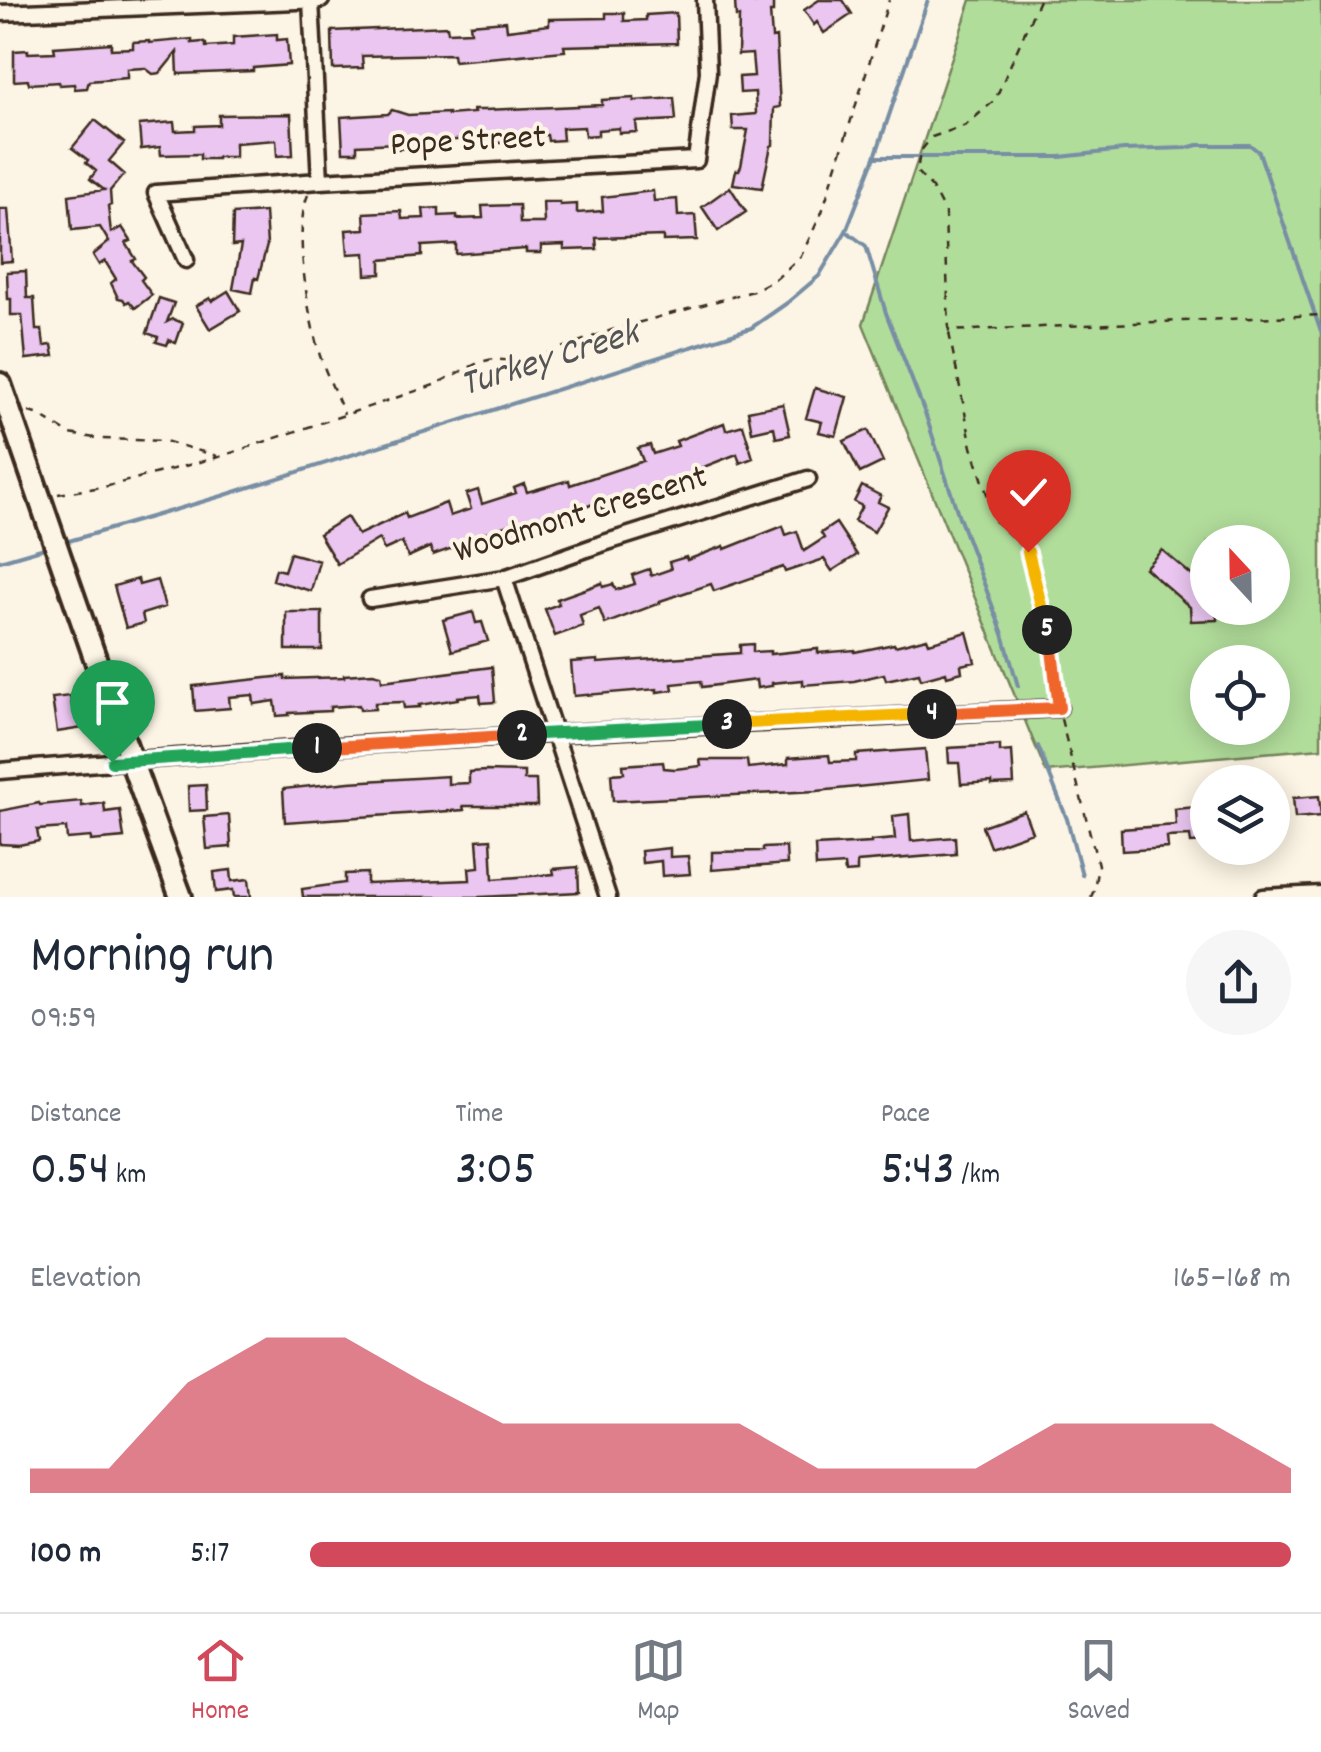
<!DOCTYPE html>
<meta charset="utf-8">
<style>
:root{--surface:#fff;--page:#f6f6f7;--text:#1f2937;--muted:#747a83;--line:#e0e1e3;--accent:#d1495b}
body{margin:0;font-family:Dekko,sans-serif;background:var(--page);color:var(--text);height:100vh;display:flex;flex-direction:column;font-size:38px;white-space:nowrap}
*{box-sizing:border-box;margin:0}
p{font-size:32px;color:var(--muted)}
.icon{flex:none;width:55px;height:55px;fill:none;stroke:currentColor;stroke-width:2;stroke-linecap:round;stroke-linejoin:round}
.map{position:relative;height:897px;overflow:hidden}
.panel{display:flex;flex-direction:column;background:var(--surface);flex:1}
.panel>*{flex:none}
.needle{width:65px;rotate:338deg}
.tools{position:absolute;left:1190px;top:525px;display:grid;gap:20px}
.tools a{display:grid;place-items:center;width:100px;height:100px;border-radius:50%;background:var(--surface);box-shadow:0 5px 25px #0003;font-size:50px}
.pin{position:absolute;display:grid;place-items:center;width:85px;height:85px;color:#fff;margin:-102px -42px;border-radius:50% 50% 50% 0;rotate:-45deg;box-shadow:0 0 10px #0007}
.pin .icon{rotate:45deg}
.km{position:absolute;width:50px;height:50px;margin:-25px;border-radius:50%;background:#222;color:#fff;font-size:28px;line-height:50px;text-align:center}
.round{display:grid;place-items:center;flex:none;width:105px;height:105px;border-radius:52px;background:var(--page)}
.headline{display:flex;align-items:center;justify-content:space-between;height:170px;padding:0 30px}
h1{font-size:55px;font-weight:600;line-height:75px}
.figures{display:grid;grid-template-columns:repeat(3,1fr);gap:15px;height:170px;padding:10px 30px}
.figures div{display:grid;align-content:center}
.figures b{font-size:50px;font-weight:600}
.figures small{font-size:28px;font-weight:400}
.figures p{font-size:28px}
.chart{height:280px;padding:20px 30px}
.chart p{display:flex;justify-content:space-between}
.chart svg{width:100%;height:180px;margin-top:10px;fill:var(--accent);opacity:.7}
ul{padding:0 30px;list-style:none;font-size:32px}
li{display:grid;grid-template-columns:160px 120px 1fr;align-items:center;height:75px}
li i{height:25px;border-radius:12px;background:var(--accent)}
.tabs{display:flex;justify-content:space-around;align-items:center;height:140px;border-top:2px solid var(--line);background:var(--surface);font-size:28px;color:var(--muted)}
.tabs a{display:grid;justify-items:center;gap:5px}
.tabs .on{color:var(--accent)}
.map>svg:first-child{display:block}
</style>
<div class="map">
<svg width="1321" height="897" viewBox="0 0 1321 897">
<rect width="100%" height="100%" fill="#fcf5e5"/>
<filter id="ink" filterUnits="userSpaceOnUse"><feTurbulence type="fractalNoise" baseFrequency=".01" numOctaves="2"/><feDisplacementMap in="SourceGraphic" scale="20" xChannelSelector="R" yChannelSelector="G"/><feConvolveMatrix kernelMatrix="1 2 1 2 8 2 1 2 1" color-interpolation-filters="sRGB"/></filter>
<g filter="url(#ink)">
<!-- green -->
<path fill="#b1dd9b" stroke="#76845c" stroke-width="2.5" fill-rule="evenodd" d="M 971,0 L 1321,0 L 1321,748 L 1046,772 L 863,324 ZM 1208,542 L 1272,542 L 1272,608 L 1208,608 ZM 1208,662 L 1272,662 L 1272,728 L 1208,728 Z"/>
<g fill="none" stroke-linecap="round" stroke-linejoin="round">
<!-- stream -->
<path stroke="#788ea4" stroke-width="4" d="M 875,157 L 1060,157 L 1124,150 L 1186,148 L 1198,145 L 1250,145 L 1259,152 L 1321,332
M 846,231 L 866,246 L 886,313 L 926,416 L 959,517 L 1003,634 L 1018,686
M 62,543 L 222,496 L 751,328 L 787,303 L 819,276 L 846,231 L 875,157 L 928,0
M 0,561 L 48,547
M 1038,746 L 1067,819 L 1082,875"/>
</g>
<!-- building -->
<path fill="#eac6f0" stroke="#3b2a1e" stroke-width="2.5" d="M 819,0 L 843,0 L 852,14 L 824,33 L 817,22 L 814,25 L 804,10 Z
M 755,1 L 755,3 L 773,2 L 773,12 L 770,12 L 772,38 L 776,37 L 780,107 L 774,108 L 773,145 L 771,146 L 762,188 L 733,184 L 736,170 L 739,170 L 741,166 L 748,130 L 733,130 L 732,116 L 756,114 L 755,92 L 740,93 L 739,77 L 754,76 L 752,54 L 738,55 L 739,17 L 736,17 L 735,2 Z
M 606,13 L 624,13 L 624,21 L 646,20 L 646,15 L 676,13 L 677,43 L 564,46 L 565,51 L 454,61 L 453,54 L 362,56 L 363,68 L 333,69 L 332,31 L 447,26 L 448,32 L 471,31 L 470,24 L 506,21 L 507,30 L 549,25 L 549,19 L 606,18 Z
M 277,34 L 277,40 L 287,39 L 289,65 L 253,68 L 253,71 L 178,74 L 177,52 L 160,73 L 153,74 L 145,68 L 127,69 L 127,78 L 89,81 L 87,88 L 75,89 L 74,84 L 60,85 L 59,82 L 29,84 L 28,80 L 14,81 L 14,51 L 28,50 L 28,53 L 55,52 L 54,47 L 111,43 L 111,49 L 133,48 L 133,42 L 149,41 L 149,43 L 192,39 L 192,43 L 202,42 L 206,44 L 206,47 L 233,45 L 233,37 Z
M 634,98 L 634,101 L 674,98 L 676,120 L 636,122 L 637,132 L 619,133 L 619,128 L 598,130 L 598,135 L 585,136 L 584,127 L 562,128 L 563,140 L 548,141 L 547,135 L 542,135 L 512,137 L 512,142 L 473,145 L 473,139 L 466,139 L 435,142 L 436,147 L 395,149 L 395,143 L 357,145 L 357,152 L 343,152 L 341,117 L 388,114 L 392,110 L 408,115 L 448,113 L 448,115 L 474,113 L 473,110 L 484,110 L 602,105 L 602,100 Z
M 291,114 L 293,155 L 277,156 L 276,140 L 235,143 L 235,157 L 217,157 L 217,159 L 200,159 L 200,154 L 161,155 L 160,147 L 141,149 L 139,125 L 174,122 L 175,131 L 195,130 L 195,126 L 219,125 L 219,115 Z
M 95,120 L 124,143 L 109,161 L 124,174 L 110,191 L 111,205 L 108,206 L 111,233 L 122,227 L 131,241 L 126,243 L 136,259 L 132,261 L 144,277 L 141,280 L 152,295 L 135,308 L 129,301 L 126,303 L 123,299 L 118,298 L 111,283 L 116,279 L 105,261 L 99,265 L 93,255 L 109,242 L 100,227 L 72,230 L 69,195 L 104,190 L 90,179 L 96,171 L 86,163 L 88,160 L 72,148 Z
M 730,187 L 746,212 L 718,231 L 702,207 Z
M 653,191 L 654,201 L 677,199 L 678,216 L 695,215 L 697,240 L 663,241 L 663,236 L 596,238 L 597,249 L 564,250 L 564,245 L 541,246 L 541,253 L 526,253 L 526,249 L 456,254 L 456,244 L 422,246 L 422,256 L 381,260 L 381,274 L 366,275 L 365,253 L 348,254 L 346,230 L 365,229 L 364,213 L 401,211 L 402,219 L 424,218 L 423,209 L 439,208 L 439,216 L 457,215 L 457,219 L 483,218 L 482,206 L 519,205 L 520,223 L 544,223 L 543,202 L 560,202 L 560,205 L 577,204 L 577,213 L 603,211 L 602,197 Z
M 0,209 L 8,209 L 12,261 L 0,262 Z
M 265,212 L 267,245 L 258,279 L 255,278 L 252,293 L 233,289 L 241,245 L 232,246 L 233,214 Z
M 26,271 L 27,298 L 34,298 L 36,330 L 42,330 L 44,346 L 52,345 L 54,356 L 26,359 L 22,315 L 11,315 L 11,299 L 8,299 L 7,272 Z
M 228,291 L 240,311 L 210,329 L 196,306 L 210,298 L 212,301 Z
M 159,298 L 174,303 L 167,322 L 173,319 L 183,323 L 176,343 L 169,340 L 167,345 L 156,342 L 158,337 L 147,333 Z
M 815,388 L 847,397 L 836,436 L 819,432 L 822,422 L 806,418 Z
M 783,404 L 790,435 L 776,438 L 774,427 L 752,432 L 748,411 Z
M 724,423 L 726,430 L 743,425 L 753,458 L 740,463 L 737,454 L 701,468 L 704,475 L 667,488 L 666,485 L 601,510 L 598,502 L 578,510 L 580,516 L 564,521 L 562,513 L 528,523 L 530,530 L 511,536 L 508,525 L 475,536 L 477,542 L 465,546 L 464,544 L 433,555 L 430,547 L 408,557 L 402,542 L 384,550 L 379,539 L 337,564 L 319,534 L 347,517 L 358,535 L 405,513 L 407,518 L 446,503 L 450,516 L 471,509 L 466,494 L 478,490 L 482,504 L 516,493 L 514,488 L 524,484 L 527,492 L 569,480 L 570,485 L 643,461 L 638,448 L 650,445 L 653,454 L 678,446 L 676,441 Z
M 868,430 L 883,462 L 860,473 L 844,441 Z
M 862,486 L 881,496 L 878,502 L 888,507 L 874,532 L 854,521 L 862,506 L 854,502 Z
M 836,523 L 857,555 L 832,571 L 824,559 L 785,572 L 783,567 L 714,591 L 711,584 L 660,601 L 660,603 L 605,624 L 599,608 L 580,615 L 583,626 L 555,636 L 545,609 L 559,604 L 557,599 L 602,583 L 603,587 L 613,584 L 616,590 L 635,584 L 632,575 L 649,569 L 651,576 L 671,569 L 669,562 L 686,557 L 687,560 L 724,546 L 725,549 L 783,526 L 786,535 L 797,531 L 804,551 L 824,538 L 821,533 Z
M 1162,550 L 1208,589 L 1208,608 L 1216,608 L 1217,620 L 1191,621 L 1190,607 L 1145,568 Z
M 290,553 L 319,561 L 311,591 L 273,580 L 276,569 L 284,571 Z
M 138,579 L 139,585 L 157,580 L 165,607 L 142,614 L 144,623 L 126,628 L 114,586 Z
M 286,612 L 322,612 L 322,650 L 286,650 Z
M 473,612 L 476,623 L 482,622 L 488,641 L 452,651 L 443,620 Z
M 967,632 L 975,662 L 961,665 L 962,672 L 947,676 L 946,672 L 921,679 L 919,673 L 886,680 L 884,674 L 854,681 L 803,685 L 803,680 L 772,683 L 772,686 L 757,688 L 756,680 L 702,687 L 701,681 L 672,684 L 673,690 L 657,692 L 657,689 L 574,696 L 571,662 L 598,660 L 598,663 L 740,653 L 740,645 L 753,644 L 753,652 L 770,651 L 770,654 L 818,649 L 818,653 L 855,650 L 855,652 L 894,644 L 895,646 L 927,638 L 929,643 Z
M 492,667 L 495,702 L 481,703 L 480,695 L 458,697 L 458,699 L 419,705 L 420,707 L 404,708 L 403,702 L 375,703 L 375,709 L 360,710 L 359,705 L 330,707 L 330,711 L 289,713 L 289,715 L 277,716 L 275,701 L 254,704 L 253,695 L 229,697 L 230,708 L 195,711 L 193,686 L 285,676 L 285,679 L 344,677 L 344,675 L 373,673 L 381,675 L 382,681 Z
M 70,696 L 72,706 L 79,705 L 83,728 L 57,732 L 52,698 Z
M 1000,745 L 1000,752 L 1012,751 L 1014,784 L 992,785 L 992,782 L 961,784 L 959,763 L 949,763 L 948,748 Z
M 925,749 L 928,780 L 817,791 L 613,801 L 611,774 L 624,773 L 623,765 L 663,762 L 664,768 L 675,769 L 701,766 L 700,760 L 747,760 L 748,768 L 788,764 L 788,758 L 829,755 L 830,762 L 856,761 L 856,754 Z
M 486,771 L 524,772 L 524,780 L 536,780 L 537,806 L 463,806 L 464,810 L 285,822 L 283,789 L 349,782 L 448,776 L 448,784 L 469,783 L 469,772 Z
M 206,785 L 207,810 L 189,811 L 188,786 Z
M 1319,796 L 1321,816 L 1295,818 L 1293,798 Z
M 81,801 L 82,806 L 104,803 L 105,812 L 120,810 L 124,838 L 91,841 L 91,837 L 67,839 L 66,828 L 37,830 L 39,841 L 19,845 L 0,844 L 0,811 L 39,803 L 40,805 Z
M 1208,806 L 1208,842 L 1191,843 L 1190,836 L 1167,837 L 1168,848 L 1122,851 L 1121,829 L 1176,825 L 1175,809 Z
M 1024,811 L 1032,832 L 990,847 L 982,826 Z
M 909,814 L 911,841 L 955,837 L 956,854 L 857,862 L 857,872 L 845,873 L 844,865 L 816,867 L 815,846 L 871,843 L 871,841 L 895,839 L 893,816 Z
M 229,815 L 231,847 L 207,849 L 204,817 Z
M 491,839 L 493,879 L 554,874 L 553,869 L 578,867 L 579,892 L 481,897 L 303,897 L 302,889 L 345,883 L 345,874 L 367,873 L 367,884 L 470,880 L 469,868 L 479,867 L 477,840 Z
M 786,847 L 787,864 L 712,870 L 712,852 L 763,851 L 763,848 Z
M 670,848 L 670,857 L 688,856 L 690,874 L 662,876 L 661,861 L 642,863 L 641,851 Z
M 231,870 L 232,881 L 249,879 L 251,897 L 234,897 L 233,890 L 216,892 L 214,872 Z"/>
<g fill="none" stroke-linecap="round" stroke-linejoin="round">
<defs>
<path id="street" d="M 311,0 L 320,181
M 0,13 L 321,0
M 186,260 L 156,193 L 320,181 L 696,160 L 708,72 L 705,0
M 504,578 L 608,897
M 370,599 L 504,578 L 604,543 L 808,479
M 0,771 C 352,741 706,726 1059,708
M 1263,897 L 1321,894"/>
<path id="secondary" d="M 0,384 C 60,555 117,727 181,897"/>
</defs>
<!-- street casing -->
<use href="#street" stroke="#3b2a1e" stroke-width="21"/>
<!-- secondary casing -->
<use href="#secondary" stroke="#3b2a1e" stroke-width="28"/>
<!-- path -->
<path stroke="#3b2a1e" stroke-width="2.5" stroke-dasharray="8 8" stroke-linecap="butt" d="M 1039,0 L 995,100 L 966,125 L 932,137 L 920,152 L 917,172 L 932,188 L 945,213 L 949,331 L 1321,315
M 308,195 C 293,228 308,314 318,349 C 324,371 336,393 344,414
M 949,333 L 972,447 L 996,522 L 1028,552 L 1052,650 L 1057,692
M 29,412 L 37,414 L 70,434 L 101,439 L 165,441 L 217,456
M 58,494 L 108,486 L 219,457 L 434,385 L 480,362 L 493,359 L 515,361 L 539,356 L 612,330 L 753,291 L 777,278 L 801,256 L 822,212 L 889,0
M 1061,719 L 1098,865 L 1094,890 L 1091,897"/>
<!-- street -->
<use href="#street" stroke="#fcf5e5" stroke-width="14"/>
<!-- secondary -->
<use href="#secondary" stroke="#fcf5e5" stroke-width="20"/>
</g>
</g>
<g fill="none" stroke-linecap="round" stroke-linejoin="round" filter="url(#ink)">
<defs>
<path id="split-1" d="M 112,762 L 317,748"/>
<path id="split-2" d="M 317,748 L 522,735"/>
<path id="split-3" d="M 522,735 L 727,724"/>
<path id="split-4" d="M 727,724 L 932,714"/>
<path id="split-5" d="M 932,714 L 1059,708 L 1052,650 L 1047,630"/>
<path id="split-6" d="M 1028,552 L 1047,630"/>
</defs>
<!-- split-1 casing -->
<use href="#split-1" stroke="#fff" stroke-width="20"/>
<!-- split-2 casing -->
<use href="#split-2" stroke="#fff" stroke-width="20"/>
<!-- split-3 casing -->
<use href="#split-3" stroke="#fff" stroke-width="20"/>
<!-- split-4 casing -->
<use href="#split-4" stroke="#fff" stroke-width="20"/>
<!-- split-5 casing -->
<use href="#split-5" stroke="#fff" stroke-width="20"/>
<!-- split-6 casing -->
<use href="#split-6" stroke="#fff" stroke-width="20"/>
<!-- split-1 -->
<use href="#split-1" stroke="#22a559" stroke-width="12"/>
<!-- split-2 -->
<use href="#split-2" stroke="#f0652b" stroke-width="12"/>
<!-- split-3 -->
<use href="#split-3" stroke="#22a559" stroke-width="12"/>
<!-- split-4 -->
<use href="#split-4" stroke="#f5b400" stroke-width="12"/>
<!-- split-5 -->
<use href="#split-5" stroke="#f0652b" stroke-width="12"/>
<!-- split-6 -->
<use href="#split-6" stroke="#f5b400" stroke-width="12"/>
</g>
<g text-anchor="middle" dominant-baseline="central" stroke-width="8" stroke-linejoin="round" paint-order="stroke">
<!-- street labels -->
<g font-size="35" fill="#3b2a1e" stroke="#fcf5e5">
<text transform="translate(468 143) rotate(-3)">Pope Street</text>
<text transform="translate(581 516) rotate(-17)">Woodmont Crescent</text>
</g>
<!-- water labels -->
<g font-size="38" font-style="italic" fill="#545456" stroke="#fcf5e5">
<text transform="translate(550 361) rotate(-17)">Turkey Creek</text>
</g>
</g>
</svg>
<div class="tools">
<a><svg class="needle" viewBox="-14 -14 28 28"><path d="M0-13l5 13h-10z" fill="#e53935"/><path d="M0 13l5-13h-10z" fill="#747a83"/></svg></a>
<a><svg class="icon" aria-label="locate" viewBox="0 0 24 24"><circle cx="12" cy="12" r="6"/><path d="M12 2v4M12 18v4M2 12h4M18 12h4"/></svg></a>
<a><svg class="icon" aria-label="layers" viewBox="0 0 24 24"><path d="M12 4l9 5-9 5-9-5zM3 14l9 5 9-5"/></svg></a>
</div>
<div class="pin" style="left:112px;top:762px;background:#1e9e55"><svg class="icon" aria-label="arrive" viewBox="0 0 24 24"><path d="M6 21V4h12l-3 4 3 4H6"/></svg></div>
<div class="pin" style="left:1028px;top:552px;background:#d93025"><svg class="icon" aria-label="check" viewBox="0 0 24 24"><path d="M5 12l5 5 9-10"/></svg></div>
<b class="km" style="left:317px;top:748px">1</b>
<b class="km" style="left:522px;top:735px">2</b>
<b class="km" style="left:727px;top:724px">3</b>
<b class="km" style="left:932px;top:714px">4</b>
<b class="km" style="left:1047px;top:630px">5</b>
</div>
<section class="panel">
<div class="headline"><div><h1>Morning run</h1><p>09:59</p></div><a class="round"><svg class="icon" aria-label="share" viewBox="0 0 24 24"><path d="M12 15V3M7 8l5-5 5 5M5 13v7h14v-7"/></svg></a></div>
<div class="figures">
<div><p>Distance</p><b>0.54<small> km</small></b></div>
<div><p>Time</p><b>3:05</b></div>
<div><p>Pace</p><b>5:43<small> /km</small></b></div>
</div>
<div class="chart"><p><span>Elevation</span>165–168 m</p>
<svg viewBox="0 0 160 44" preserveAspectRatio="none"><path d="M0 44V38L10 38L20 17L30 6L40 6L50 17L60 27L70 27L80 27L90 27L100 38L110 38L120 38L130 27L140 27L150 27L160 38V44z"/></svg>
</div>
<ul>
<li><b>100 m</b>5:17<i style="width:100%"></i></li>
</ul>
</section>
<nav class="tabs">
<a class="on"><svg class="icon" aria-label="home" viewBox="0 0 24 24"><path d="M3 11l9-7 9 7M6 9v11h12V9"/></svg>Home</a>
<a><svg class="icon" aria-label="map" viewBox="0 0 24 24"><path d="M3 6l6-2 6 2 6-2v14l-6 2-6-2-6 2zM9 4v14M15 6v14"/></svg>Map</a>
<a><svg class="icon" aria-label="saved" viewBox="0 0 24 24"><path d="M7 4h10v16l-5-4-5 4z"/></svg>Saved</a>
</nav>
